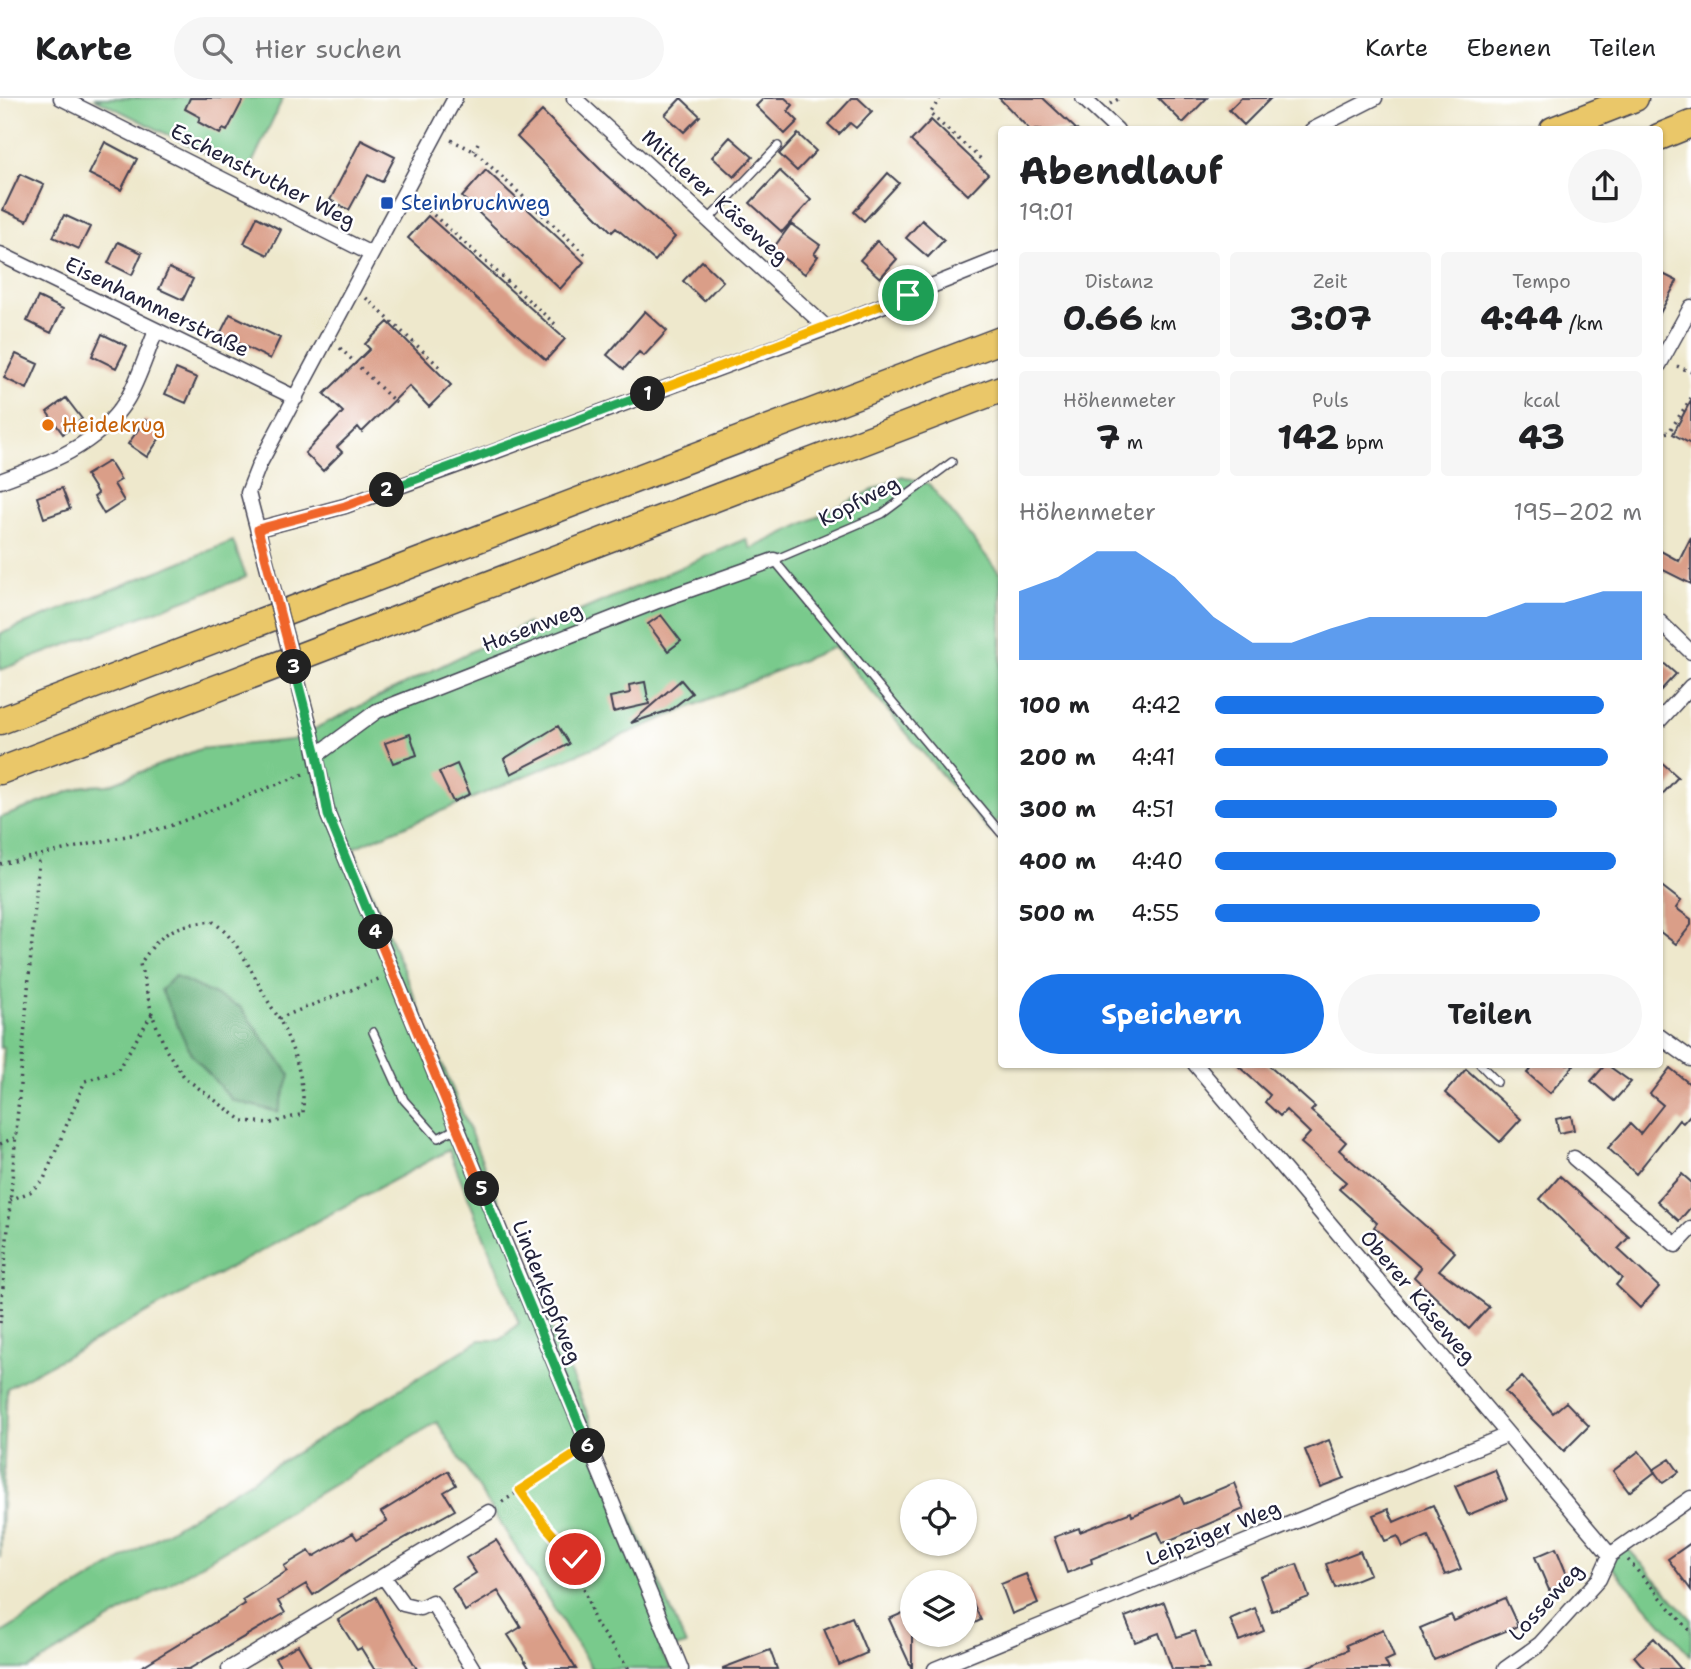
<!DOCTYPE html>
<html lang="de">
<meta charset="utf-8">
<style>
:root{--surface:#fff;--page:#f6f6f6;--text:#202124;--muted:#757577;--line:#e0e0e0;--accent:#1a73e8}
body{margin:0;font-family:"Shantell Sans",sans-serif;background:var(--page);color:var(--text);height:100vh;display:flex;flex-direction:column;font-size:26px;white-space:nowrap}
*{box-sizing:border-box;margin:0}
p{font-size:23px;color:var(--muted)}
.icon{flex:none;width:38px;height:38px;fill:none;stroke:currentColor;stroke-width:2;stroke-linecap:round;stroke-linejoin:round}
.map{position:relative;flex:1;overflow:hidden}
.drawer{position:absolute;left:998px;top:28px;width:665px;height:942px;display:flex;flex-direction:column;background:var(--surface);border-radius:7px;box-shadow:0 2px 5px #0004}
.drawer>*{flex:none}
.tools{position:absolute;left:900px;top:1381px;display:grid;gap:14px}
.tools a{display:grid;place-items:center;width:77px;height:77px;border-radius:50%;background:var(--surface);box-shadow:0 2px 5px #0004;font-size:35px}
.pin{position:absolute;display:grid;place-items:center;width:60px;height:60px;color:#fff;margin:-30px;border:4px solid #fff;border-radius:50%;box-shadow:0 2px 7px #0007}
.km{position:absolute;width:35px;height:35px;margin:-18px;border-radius:50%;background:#222;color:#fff;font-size:19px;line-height:35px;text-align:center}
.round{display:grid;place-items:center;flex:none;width:74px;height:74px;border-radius:37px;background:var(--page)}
.headline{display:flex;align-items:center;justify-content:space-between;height:119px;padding:0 21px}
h1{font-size:38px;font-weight:700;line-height:52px}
.metrics{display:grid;grid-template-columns:repeat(3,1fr);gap:10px;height:119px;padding:7px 21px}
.metrics div{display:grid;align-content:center;border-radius:7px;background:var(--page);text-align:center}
.metrics b{font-size:35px;font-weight:700}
.metrics small{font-size:19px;font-weight:400}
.metrics p{font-size:19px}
.chart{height:196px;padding:14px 21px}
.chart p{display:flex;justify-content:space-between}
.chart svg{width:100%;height:126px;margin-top:7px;fill:var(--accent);opacity:.7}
.button{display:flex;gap:14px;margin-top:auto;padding:14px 21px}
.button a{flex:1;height:80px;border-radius:42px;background:var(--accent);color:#fff;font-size:28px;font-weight:700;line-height:80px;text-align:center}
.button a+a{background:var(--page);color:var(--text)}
ul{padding:0 21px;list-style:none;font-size:23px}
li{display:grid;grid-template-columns:112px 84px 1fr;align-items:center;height:52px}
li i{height:18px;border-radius:9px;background:var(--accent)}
header{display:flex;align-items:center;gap:42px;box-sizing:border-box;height:98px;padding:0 35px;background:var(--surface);border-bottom:2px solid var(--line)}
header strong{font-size:33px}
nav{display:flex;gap:38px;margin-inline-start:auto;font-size:24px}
.search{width:490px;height:63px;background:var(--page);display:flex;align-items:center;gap:18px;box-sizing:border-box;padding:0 24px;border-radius:38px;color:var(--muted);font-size:26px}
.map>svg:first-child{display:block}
</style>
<header>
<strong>Karte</strong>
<div class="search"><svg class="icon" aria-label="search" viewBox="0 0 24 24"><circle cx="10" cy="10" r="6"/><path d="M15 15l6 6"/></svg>Hier suchen</div>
<nav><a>Karte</a><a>Ebenen</a><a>Teilen</a></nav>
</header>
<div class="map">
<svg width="1691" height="1571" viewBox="0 0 1691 1571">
<rect width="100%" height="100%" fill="#fff"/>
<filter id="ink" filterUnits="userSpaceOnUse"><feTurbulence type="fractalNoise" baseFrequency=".0143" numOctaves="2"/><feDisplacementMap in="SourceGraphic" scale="14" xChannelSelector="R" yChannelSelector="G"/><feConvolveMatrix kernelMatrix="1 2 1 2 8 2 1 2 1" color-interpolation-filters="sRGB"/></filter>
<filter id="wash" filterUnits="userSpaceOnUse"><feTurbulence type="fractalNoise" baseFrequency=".00686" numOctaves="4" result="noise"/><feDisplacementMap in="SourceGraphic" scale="28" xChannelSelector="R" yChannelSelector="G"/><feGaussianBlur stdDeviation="1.57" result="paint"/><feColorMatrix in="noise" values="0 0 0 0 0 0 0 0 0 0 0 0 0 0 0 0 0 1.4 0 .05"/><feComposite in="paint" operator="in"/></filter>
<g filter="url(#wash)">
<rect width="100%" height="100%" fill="#eee8cc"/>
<!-- green -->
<path fill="#79ca8c" stroke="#4e7664" stroke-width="2" fill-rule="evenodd" d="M 94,0 L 283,0 L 247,76 Z
M 902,378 L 929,386 L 1001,477 L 1001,718 L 990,734 L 834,549 L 353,750 L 561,1254 L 686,1547 L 660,1554 L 672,1571 L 592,1571 L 437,1324 L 28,1571 L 0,1571 L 0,1536 L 480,1242 L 500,1242 L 519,1225 L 449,1052 L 7,1290 L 0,1460 L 0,1008 L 4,949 L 0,950 L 0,720 L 84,688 L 108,687 L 200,651 L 291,642 L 302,639 L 320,628 L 528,525 L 532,534 L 746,441 L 751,451 ZM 240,909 L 290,977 L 278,1014 L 232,1002 Z
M 233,443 L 246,479 L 0,572 L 0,536 Z
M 1623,1445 L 1691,1521 L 1691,1558 L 1608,1465 Z"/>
<!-- forest -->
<path fill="#62ae78" stroke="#42685a" stroke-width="2" d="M 175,878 L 240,909 L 290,977 L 278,1014 L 232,1002 L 191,956 L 161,892 Z"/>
<g id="blocks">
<!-- building -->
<path fill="#da9e88" d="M 190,0 L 244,0 L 227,33 L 223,31 L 220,36 L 198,24 L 200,19 L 185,11 Z
M 681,0 L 700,18 L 684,34 L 665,17 Z
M 764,0 L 785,0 L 793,7 L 788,13 L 798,23 L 785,36 L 756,8 Z
M 852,0 L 858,0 L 872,13 L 856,30 L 850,25 L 839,36 L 828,26 Z
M 999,0 L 1043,0 L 1077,32 L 1030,32 Z
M 1158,0 L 1207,0 L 1183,25 Z
M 1241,0 L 1271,0 L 1244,27 L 1229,12 Z
M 542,13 L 605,76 L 675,139 L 655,163 L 616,130 L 612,134 L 517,39 Z
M 931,22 L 988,76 L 968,97 L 911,43 Z
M 798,36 L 816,53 L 797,73 L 779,56 Z
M 730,39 L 753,59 L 734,79 L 712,59 Z
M 361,42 L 395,59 L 382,84 L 368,77 L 349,112 L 330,102 Z
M 105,44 L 137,61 L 121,92 L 89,76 Z
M 486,72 L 584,164 L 560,191 L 462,99 Z
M 780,73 L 811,102 L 782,134 L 750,105 Z
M 888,75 L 899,85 L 864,123 L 854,114 Z
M 20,76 L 44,87 L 27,123 L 3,112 Z
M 64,117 L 90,129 L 79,151 L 53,139 Z
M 428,118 L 565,241 L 546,262 L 408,140 Z
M 257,119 L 281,132 L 268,157 L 244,145 Z
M 922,122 L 944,142 L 928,159 L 906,140 Z
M 791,126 L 820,147 L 814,156 L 818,158 L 805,176 L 772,152 Z
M 877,143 L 897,161 L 880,180 L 860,162 Z
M 118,144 L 142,155 L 132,177 L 108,165 Z
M 702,163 L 723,183 L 704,203 L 683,183 Z
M 169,170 L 193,181 L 183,202 L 159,191 Z
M 1659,174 L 1677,183 L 1659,217 Z
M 38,199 L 63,211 L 51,235 L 27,223 Z
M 645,213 L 667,233 L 644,258 L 639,254 L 624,271 L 607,257 Z
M 230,216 L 280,240 L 270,261 L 220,236 Z
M 388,224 L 451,287 L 429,309 L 409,288 L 362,334 L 358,329 L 337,349 L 342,354 L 323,373 L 305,355 L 343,314 L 324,296 L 370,251 L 365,246 Z
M 102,236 L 127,248 L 116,270 L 92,258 Z
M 16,256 L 38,266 L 27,291 L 4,280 Z
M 176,271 L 197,280 L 186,305 L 165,296 Z
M 66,300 L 82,321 L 63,336 L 47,314 Z
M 1691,302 L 1691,346 L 1673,336 Z
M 145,322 L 163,335 L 147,359 L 128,346 Z
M 109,363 L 121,382 L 114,386 L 124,403 L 104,416 L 94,399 L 98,396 L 86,377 Z
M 62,390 L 70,411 L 44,420 L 37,399 Z
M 1691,439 L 1691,486 L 1659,470 L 1659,452 L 1679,463 Z
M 661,517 L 681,543 L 668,553 L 648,526 Z
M 1659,561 L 1676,576 L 1659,594 Z
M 681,582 L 692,595 L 670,612 L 631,625 Z
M 645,584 L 649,606 L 613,614 L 610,599 L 630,595 L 629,587 Z
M 558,628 L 569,646 L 511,676 L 504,661 Z
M 410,636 L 417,657 L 393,665 L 385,645 Z
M 1659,662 L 1678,679 L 1659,700 Z
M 457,666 L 470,696 L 453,704 L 439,674 Z
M 1659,786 L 1681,803 L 1676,810 L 1691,821 L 1691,827 L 1676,846 L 1659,833 Z
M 1236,966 L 1267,966 L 1315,1009 L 1311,1013 L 1346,1044 L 1339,1052 L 1455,1154 L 1439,1172 L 1489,1209 L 1469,1231 L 1414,1179 L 1421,1170 L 1374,1129 L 1377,1125 L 1339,1091 L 1346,1084 L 1301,1045 L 1310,1035 L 1286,1012 L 1280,1018 L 1265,1004 L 1270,997 Z
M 1535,966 L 1575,966 L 1550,995 L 1527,975 Z
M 1606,966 L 1631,984 L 1614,1003 L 1591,983 Z
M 1670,970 L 1691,987 L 1691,1016 L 1683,1025 L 1679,1022 L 1636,1076 L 1608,1050 L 1630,1026 L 1640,1036 L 1663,1007 L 1650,996 Z
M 1466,971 L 1521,1021 L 1500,1044 L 1445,995 Z
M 1571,1018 L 1574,1032 L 1559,1035 L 1556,1021 Z
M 1682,1076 L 1691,1084 L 1691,1109 L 1679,1123 L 1657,1103 Z
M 1560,1078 L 1629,1139 L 1618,1151 L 1659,1189 L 1640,1210 L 1616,1187 L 1622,1180 L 1540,1101 Z
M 1522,1279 L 1553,1315 L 1566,1304 L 1589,1328 L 1564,1353 L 1505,1294 Z
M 1329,1342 L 1344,1380 L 1320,1389 L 1305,1352 Z
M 1639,1353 L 1655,1374 L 1629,1394 L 1613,1373 Z
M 1670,1361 L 1679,1374 L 1663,1385 L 1653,1372 Z
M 1495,1372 L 1507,1401 L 1468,1417 L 1455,1388 Z
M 448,1373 L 456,1387 L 444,1394 L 455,1412 L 369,1460 L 313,1497 L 306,1486 L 278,1503 L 285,1515 L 189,1571 L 138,1571 L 245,1506 L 242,1502 L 287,1473 L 284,1468 L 309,1453 L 313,1459 L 353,1435 L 357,1441 L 387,1423 L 381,1414 Z
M 1234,1385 L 1244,1411 L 1163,1445 L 1158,1434 L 1091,1461 L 1092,1465 L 1067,1475 L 1054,1439 L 1079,1430 L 1080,1434 L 1131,1414 L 1132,1418 L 1180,1397 L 1184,1406 Z
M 1433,1407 L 1461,1471 L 1445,1477 L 1428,1438 L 1403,1449 L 1398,1438 L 1385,1443 L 1373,1417 L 1388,1411 L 1394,1424 Z
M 496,1442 L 519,1477 L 576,1571 L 530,1571 L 508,1537 L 521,1529 L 498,1493 L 465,1513 L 452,1490 L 476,1475 L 466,1460 Z
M 1691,1445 L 1691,1492 L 1668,1461 Z
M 1556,1450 L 1570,1484 L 1549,1492 L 1535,1459 Z
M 1360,1453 L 1370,1476 L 1335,1490 L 1326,1466 Z
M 1297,1466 L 1309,1499 L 1272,1513 L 1260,1479 Z
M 1026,1476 L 1038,1505 L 1012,1516 L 1001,1486 Z
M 964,1486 L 981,1522 L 964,1530 Z
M 376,1499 L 393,1531 L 417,1571 L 374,1571 L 361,1550 L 357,1552 L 338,1522 Z
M 1505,1500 L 1518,1528 L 1434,1562 L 1420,1530 L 1451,1517 L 1454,1523 Z
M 1164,1504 L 1177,1539 L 1195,1533 L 1209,1571 L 1172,1571 L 1159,1535 L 1135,1544 L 1125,1519 Z
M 1255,1510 L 1264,1533 L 1239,1543 L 1230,1521 Z
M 912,1511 L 912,1571 L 889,1521 Z
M 852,1519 L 867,1555 L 839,1567 L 824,1531 Z
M 1383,1531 L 1394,1559 L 1385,1563 L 1389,1571 L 1302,1571 L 1348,1552 L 1346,1547 Z
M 1654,1540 L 1681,1571 L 1645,1571 L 1634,1558 Z
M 298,1547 L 312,1571 L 282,1571 L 275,1560 Z
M 770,1552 L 777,1571 L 723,1571 L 723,1570 Z"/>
</g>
</g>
<g filter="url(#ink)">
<use href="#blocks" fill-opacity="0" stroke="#414051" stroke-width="2"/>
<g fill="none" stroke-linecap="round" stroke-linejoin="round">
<defs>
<path id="service" d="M 708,122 L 778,48
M 952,364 L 882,416 L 774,462 L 1001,735
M 373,934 L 404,1002 L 438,1040 L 457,1030
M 1480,966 L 1497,984"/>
<path id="minor" d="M 61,0 L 371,156
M 574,0 L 827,230
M 1083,0 L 1117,32
M 1312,32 L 1375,0
M 0,156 L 296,300
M 1659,267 L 1691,209
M 0,383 C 47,366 97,348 126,303 C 139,282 146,256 156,233
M 258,431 L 345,408 L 483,358 L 827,230 L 1001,160
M 268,471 L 248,395 L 259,367 L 455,0
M 1659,523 L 1691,554
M 1659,623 L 1691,588
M 311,633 L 328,717 L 681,1571
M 317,657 L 377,613 L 655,504 L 774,462
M 1659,938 L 1691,961
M 1195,966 L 1610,1457
M 1574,1060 L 1676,1147 L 1691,1131
M 383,1478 L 489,1414
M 229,1571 L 383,1478 L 403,1506 L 420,1510 L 432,1504 L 473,1571
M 935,1571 L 1507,1337
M 1505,1571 L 1540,1546 L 1599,1481 L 1610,1457 L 1691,1400"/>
<path id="motorway" d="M 1553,32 L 1635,0
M 1659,39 L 1691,26
M 0,623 L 1001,242
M 0,673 L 1001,291"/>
</defs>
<!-- service casing -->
<use href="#service" stroke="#414051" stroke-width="10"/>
<!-- minor casing -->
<use href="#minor" stroke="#414051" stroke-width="17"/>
<!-- motorway casing -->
<use href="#motorway" stroke="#414051" stroke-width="29"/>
<!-- path -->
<path stroke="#414051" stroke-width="3.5" stroke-dasharray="2 5" stroke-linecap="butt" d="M 940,0 L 930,16 L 982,62
M 1110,6 L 1120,0
M 451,42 L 474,53 L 587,158
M 474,53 L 479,43
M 418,103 L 555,226
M 366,200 L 441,270
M 340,250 L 396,305
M 1677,268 L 1691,274
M 1659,336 L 1669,334 L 1691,300
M 0,766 L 167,729 L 304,676
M 152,916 L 140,866 C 162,833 173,828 212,823 C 245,846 256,889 279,920
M 0,1046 L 14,1040
M 10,1102 L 30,1094 L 44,1081 L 85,983 L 117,973 L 152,916 L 166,952 L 185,980 L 243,1023 L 271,1025 L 303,1016 C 305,980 294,953 279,920 L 379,881
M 0,1225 L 39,760
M 520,1392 L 547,1430 L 575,1461 L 595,1525 L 629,1571
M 502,1404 L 576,1358
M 1628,1462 L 1691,1534"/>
<!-- service -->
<use href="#service" stroke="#fff" stroke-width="7"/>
<!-- minor -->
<use href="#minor" stroke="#fff" stroke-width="14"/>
<!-- motorway -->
<use href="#motorway" stroke="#eac769" stroke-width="26"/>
<defs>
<path id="minor-bridge" d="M 268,471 L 311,633"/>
</defs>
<!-- minor-bridge casing -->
<use href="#minor-bridge" stroke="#414051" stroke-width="17" stroke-linecap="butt"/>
<!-- minor-bridge -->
<use href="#minor-bridge" stroke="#fff" stroke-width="14"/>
</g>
</g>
<g fill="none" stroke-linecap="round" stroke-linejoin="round" filter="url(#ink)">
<defs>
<path id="split-1" d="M 648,296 L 908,197"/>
<path id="split-2" d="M 387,392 L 648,296"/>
<path id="split-3" d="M 294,569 L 258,431 L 345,408 L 387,392"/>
<path id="split-4" d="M 294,569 L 317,657 L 328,717 L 376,834"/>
<path id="split-5" d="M 376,834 L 482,1091"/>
<path id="split-6" d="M 482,1091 L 588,1348"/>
<path id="split-7" d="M 575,1461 L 547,1430 L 520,1392 L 588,1348"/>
</defs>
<!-- split-1 casing -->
<use href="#split-1" stroke="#fff" stroke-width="14"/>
<!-- split-2 casing -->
<use href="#split-2" stroke="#fff" stroke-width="14"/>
<!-- split-3 casing -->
<use href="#split-3" stroke="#fff" stroke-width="14"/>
<!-- split-4 casing -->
<use href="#split-4" stroke="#fff" stroke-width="14"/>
<!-- split-5 casing -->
<use href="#split-5" stroke="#fff" stroke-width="14"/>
<!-- split-6 casing -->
<use href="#split-6" stroke="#fff" stroke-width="14"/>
<!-- split-7 casing -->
<use href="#split-7" stroke="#fff" stroke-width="14"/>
<!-- split-1 -->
<use href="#split-1" stroke="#f5b400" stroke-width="9"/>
<!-- split-2 -->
<use href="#split-2" stroke="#22a559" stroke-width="9"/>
<!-- split-3 -->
<use href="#split-3" stroke="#f0652b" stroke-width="9"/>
<!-- split-4 -->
<use href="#split-4" stroke="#22a559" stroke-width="9"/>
<!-- split-5 -->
<use href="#split-5" stroke="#f0652b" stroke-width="9"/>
<!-- split-6 -->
<use href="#split-6" stroke="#22a559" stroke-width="9"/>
<!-- split-7 -->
<use href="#split-7" stroke="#f5b400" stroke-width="9"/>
</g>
<!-- markers -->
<rect fill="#1a4fb4" stroke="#fff" stroke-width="2.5" x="380" y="98" width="14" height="14" rx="3.5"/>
<circle fill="#e8710a" stroke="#fff" stroke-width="2.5" cx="48" cy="327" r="7"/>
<g text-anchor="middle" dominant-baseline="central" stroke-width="5" stroke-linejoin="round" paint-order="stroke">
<!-- street labels -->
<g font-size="21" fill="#22223b" stroke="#fff">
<text transform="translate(263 78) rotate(27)">Eschenstruther Weg</text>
<text transform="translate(715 99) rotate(42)">Mittlerer Käseweg</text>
<text transform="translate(157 209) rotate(26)">Eisenhammerstraße</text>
<text transform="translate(859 403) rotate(-27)">Kopfweg</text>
<text transform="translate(532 529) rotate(-21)">Hasenweg</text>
<text transform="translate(547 1194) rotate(68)">Lindenkopfweg</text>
<text transform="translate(1418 1199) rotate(50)">Oberer Käseweg</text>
<text transform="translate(1213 1435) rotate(-22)">Leipziger Weg</text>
<text transform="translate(1546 1504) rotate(-47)">Losseweg</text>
</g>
<!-- transit labels -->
<g font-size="21" fill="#164399" stroke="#fff" text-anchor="start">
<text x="401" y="105">Steinbruchweg</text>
</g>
<!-- food labels -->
<g font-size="21" fill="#c56008" stroke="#fff" text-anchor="start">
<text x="62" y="327">Heidekrug</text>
</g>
</g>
</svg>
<div class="tools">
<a><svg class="icon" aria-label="locate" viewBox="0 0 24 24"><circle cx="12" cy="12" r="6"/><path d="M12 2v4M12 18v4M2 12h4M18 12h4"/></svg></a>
<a><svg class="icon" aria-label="layers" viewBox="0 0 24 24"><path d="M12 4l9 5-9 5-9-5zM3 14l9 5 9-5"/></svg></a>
</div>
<div class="pin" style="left:908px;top:197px;background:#1e9e55"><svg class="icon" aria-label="arrive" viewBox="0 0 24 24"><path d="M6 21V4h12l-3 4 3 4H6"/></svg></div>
<div class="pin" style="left:575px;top:1461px;background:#d93025"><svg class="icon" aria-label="check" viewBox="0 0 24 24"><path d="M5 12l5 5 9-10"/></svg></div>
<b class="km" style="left:648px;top:296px">1</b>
<b class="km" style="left:387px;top:392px">2</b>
<b class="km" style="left:294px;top:569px">3</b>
<b class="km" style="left:376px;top:834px">4</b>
<b class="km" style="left:482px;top:1091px">5</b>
<b class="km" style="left:588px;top:1348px">6</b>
<section class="drawer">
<div class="headline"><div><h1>Abendlauf</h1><p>19:01</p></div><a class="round"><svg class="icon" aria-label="share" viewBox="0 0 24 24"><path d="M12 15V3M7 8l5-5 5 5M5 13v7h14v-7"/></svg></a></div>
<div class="metrics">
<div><p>Distanz</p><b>0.66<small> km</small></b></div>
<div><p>Zeit</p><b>3:07</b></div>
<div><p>Tempo</p><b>4:44<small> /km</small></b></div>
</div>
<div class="metrics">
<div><p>Höhenmeter</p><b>7<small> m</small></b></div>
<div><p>Puls</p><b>142<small> bpm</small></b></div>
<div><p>kcal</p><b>43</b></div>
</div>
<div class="chart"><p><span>Höhenmeter</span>195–202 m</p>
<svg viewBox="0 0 160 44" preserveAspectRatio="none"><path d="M0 44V20L10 15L20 6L30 6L40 15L50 29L60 38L70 38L80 33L90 29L100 29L110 29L120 29L130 24L140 24L150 20L160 20V44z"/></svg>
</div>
<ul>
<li><b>100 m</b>4:42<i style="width:91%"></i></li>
<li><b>200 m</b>4:41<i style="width:92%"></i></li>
<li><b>300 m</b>4:51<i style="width:80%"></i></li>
<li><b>400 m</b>4:40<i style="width:94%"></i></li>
<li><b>500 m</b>4:55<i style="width:76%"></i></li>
</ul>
<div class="button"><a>Speichern</a><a>Teilen</a></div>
</section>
</div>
